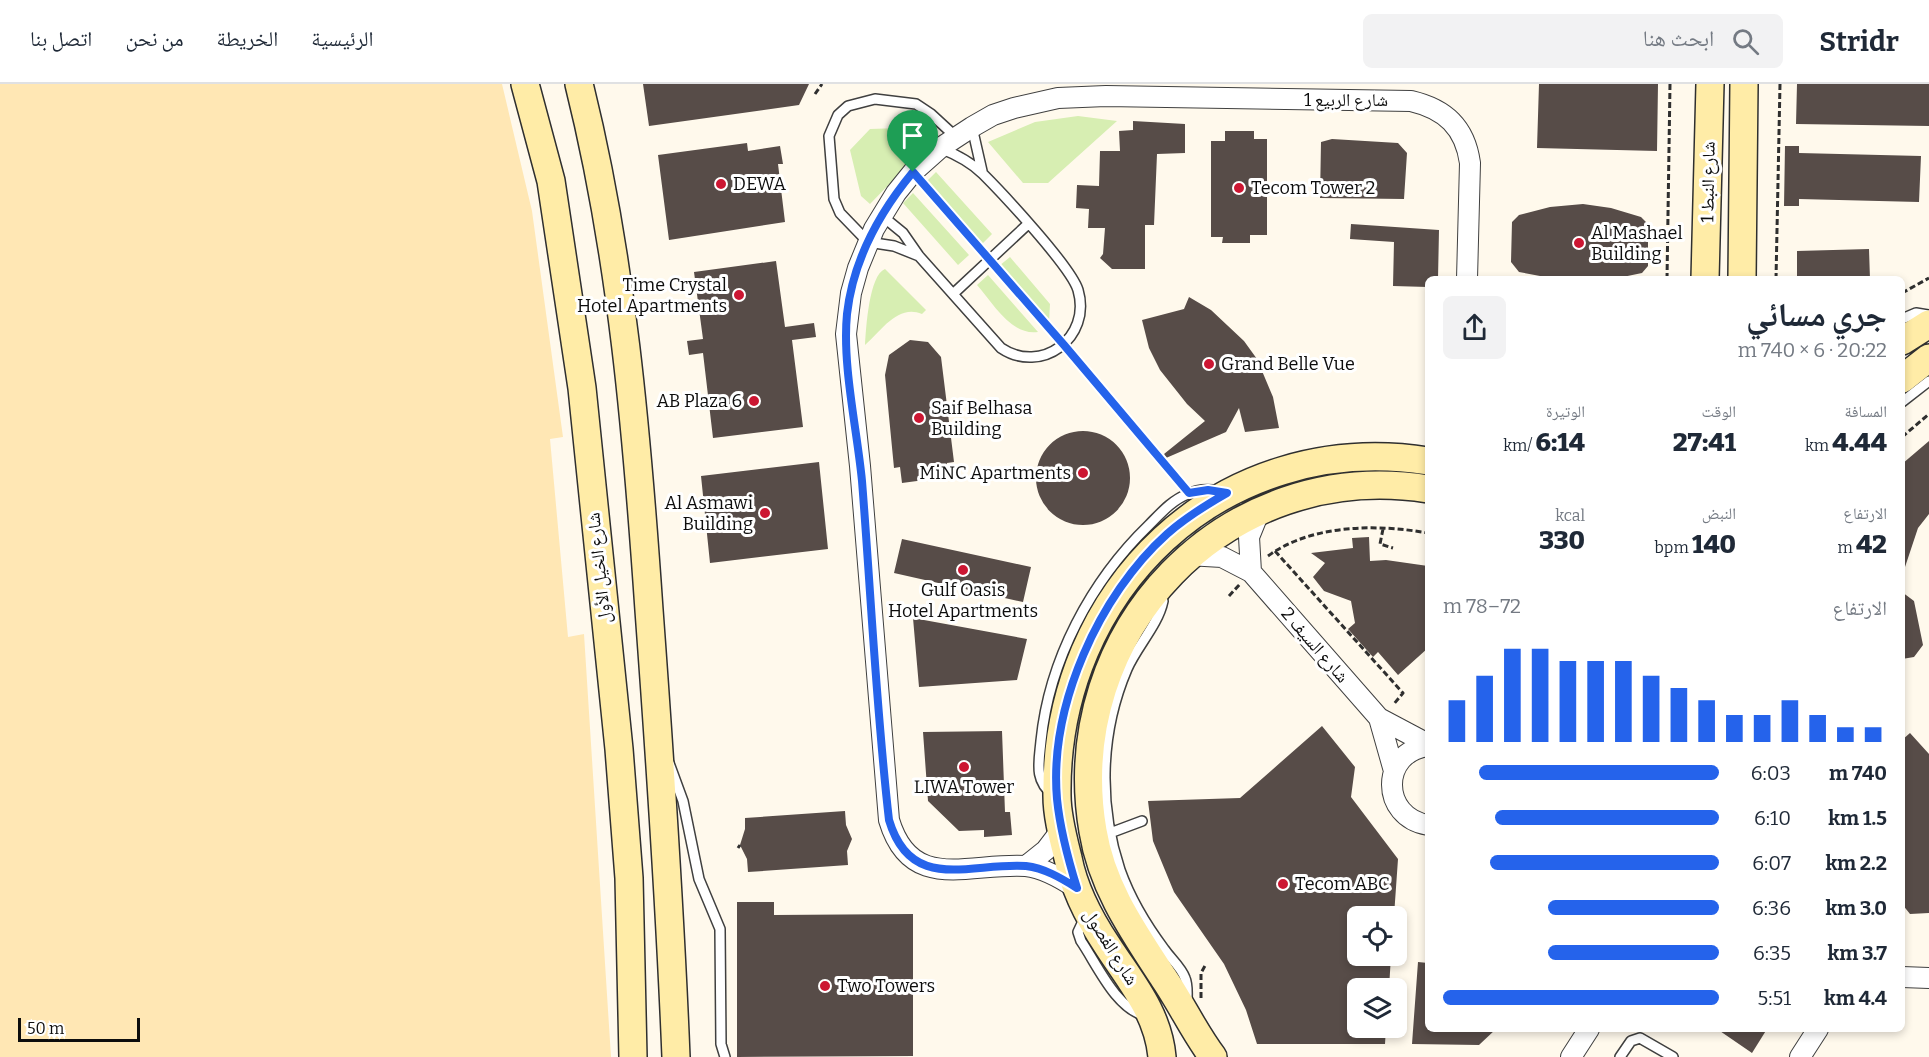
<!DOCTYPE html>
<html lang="ar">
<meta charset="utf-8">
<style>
:root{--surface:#fff;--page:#f2f2f3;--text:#1f2937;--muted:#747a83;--line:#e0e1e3;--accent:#2563eb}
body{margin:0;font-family:Bitter,"Noto Naskh Arabic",serif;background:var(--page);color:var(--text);direction:rtl;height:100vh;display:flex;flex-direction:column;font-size:22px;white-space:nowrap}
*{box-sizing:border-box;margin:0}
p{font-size:20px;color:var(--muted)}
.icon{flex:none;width:33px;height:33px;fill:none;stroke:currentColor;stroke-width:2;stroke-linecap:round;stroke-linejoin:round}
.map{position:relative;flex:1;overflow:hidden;direction:ltr}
.drawer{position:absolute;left:1425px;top:192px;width:480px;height:756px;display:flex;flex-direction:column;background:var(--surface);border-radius:9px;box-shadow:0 3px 9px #0003;direction:rtl}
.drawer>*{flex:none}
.tools{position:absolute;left:1347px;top:822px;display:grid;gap:12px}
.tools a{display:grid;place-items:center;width:60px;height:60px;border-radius:9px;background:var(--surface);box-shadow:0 3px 9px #0003;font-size:30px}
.scale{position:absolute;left:18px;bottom:15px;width:122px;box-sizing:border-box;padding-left:6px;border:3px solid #0d0d0d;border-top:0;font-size:16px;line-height:21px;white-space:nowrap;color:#0d0d0d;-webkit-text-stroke:4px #fff;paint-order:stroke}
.pin{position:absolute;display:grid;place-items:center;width:51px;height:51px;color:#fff;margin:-62px -26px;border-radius:50% 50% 50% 0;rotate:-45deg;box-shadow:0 0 6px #0007}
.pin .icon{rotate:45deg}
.round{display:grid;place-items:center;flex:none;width:63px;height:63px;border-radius:9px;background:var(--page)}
.head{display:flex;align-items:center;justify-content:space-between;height:102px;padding:0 18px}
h1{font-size:33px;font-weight:800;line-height:45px}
.figures{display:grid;grid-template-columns:repeat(3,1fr);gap:9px;height:102px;padding:6px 18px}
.figures div{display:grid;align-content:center}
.figures b{font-size:26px;font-weight:800}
.figures small{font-size:16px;font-weight:400}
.figures p{font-size:16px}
.chart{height:168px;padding:12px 18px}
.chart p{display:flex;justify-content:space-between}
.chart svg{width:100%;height:108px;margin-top:6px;stroke:var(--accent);stroke-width:6}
ul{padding:0 18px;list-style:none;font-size:20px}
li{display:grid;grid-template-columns:96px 72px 1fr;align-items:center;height:45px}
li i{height:15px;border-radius:8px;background:var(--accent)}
header{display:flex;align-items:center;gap:36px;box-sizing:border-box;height:84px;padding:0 30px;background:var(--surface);border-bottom:2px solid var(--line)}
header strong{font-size:28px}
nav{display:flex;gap:33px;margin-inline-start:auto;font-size:21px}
.search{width:420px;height:54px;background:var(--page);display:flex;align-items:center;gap:15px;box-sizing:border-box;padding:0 21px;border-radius:9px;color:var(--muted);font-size:22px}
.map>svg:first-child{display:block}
</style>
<header>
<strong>Stridr</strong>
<div class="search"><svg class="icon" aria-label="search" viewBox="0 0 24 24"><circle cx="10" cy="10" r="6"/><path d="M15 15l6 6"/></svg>ابحث هنا</div>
<nav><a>الرئيسية</a><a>الخريطة</a><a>من نحن</a><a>اتصل بنا</a></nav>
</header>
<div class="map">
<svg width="1929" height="973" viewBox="0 0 1929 973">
<rect width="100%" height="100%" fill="#fff9ec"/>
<!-- green -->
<path fill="#d7eeb2" d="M 1078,32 L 1117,37 L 1048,99 L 1023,99 L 988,58 L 1035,38 Z
M 900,44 L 913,47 L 927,61 L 870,120 L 861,112 L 850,66 L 870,45 Z
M 936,88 L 992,150 L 982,160 L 926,98 Z
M 913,109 L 969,171 L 958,181 L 903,119 Z
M 1010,173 L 1050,220 L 1049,239 L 999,182 Z
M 885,185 L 926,226 L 922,230 C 898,220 882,246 865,261 C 866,245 869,191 885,185 Z
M 988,191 L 1038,248 C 1011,252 993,219 977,201 Z"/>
<!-- sand -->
<path fill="#ffe7b4" d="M 0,0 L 502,0 L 532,127 L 563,353 L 550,355 L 568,553 L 584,550 L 611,973 L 0,973 Z"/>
<!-- building -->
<path fill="#574c48" d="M 643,0 L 809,0 L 799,21 L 649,42 Z
M 1539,0 L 1658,0 L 1657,67 L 1537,64 Z
M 1797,0 L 1929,0 L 1929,42 L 1796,40 Z
M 1133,37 L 1185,40 L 1185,69 L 1157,70 L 1154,141 L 1145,141 L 1145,185 L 1112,185 L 1100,174 L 1103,170 L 1105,144 L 1088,144 L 1089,125 L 1076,124 L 1077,101 L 1099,102 L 1100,67 L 1120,67 L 1119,47 L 1133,46 Z
M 1225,47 L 1254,47 L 1254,55 L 1267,55 L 1267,151 L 1250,151 L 1250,159 L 1222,159 L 1223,153 L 1211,153 L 1211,57 L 1225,57 Z
M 1332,55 L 1398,59 L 1407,69 L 1404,115 L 1320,114 L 1321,58 Z
M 747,59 L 748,67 L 780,62 L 783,80 L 778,80 L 785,138 L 669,156 L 658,71 Z
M 1785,62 L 1799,62 L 1799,69 L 1921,72 L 1919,118 L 1799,115 L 1799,122 L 1784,122 Z
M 1583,120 L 1611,124 L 1641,133 L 1648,140 L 1648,182 L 1642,189 L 1613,195 L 1556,195 L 1519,188 L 1511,178 L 1512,138 L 1519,131 L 1550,123 Z
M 1351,140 L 1439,146 L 1438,195 L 1428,195 L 1428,203 L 1393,202 L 1394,158 L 1350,155 Z
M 1869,165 L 1870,195 L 1797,195 L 1797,167 Z
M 776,177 L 785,243 L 814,239 L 816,253 L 792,256 L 803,343 L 713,354 L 703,269 L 689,271 L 687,257 L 703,255 L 694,188 Z
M 1189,213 L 1211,226 L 1244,257 L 1257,275 L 1273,313 L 1279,344 L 1245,348 L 1239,324 L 1226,348 L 1166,374 L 1164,370 L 1205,337 L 1187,320 L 1160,286 L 1149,264 L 1142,236 L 1184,225 Z
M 910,256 L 928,258 L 941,273 L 954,378 L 947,379 L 947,393 L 902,399 L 900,383 L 894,384 L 885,291 L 889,271 Z
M1036 394a47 47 0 1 1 94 0a47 47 0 1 1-94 0Z
M 1929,357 L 1929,430 L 1918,444 L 1905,483 L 1902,483 L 1902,380 Z
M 819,378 L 828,465 L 710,479 L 701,392 Z
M 1369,453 L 1370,477 L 1386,476 L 1428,482 L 1428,564 L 1398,591 L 1378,568 L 1373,573 L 1348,545 L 1355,539 L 1351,517 L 1324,507 L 1313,493 L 1325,479 L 1311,469 L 1353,464 L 1352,454 Z
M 902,455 L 1031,483 L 1023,518 L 894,489 Z
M 1902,508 L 1914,517 L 1923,561 L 1914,573 L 1902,575 Z
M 913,534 L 1027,555 L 1017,596 L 919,603 Z
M 1322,642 L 1355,683 L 1351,713 L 1398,775 L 1394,832 L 1358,832 L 1358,872 L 1391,872 L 1389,904 L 1358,904 L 1358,944 L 1386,944 L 1385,960 L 1257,960 L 1246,926 L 1224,880 L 1174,808 L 1153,757 L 1148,717 L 1240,714 Z
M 1002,647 L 1005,728 L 1010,728 L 1012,751 L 984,753 L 984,746 L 959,747 L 928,717 L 923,648 Z
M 1910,649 L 1929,670 L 1929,829 L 1910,830 L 1902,820 L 1902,656 Z
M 845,727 L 846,741 L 852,755 L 847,767 L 848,781 L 748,788 L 747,775 L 740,761 L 745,745 L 745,734 Z
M 737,818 L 774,818 L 774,831 L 913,830 L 913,972 L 737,973 Z
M 1418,878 L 1428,879 L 1428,945 L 1496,945 L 1479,961 L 1412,960 Z
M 1717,945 L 1767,945 L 1752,969 Z"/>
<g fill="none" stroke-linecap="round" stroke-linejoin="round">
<defs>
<path id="lane" d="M 972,43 L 982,87
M 881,131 L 903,149 L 919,172 L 1001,264 C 1041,291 1092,254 1078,206 C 1071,183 1003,110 983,90 C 971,78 955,70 940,64
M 919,172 L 894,162 L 868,158 L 840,129 L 834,115 L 829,52 L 838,31 L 848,22 L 875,15 L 916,20 L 931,30 L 956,53
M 953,210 L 1028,140
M 1902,235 L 1916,229 L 1929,231
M 1902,318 L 1929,297
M 1163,517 C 1158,541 1137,562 1127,585 C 1100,648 1098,720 1120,786 C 1130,814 1146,841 1164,865 C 1171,875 1181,883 1185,894 C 1188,901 1187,909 1187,917
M 669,679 L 683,717 L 699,795 L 720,845 L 721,960 L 725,973
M 1053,711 C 1034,696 1039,679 1041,657 C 1049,576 1091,497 1149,441 C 1161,429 1172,416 1188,410 C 1198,405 1209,405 1219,407
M 1110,749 L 1142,737
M 1085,833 L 1078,848 L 1081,857 C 1098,882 1115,923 1145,932
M 1620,973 L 1631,957 L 1640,954 L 1673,973"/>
<path id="street" d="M 1188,471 L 1222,473 L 1251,488 L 1379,634 L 1428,660
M 1251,488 L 1249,453 L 1260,426
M 1379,634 L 1394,687
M 1428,662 C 1380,668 1380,733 1428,741
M 1026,782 L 1046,766 L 1062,745
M 1076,804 C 1061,794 1044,784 1026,782 C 970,778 911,810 889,736 L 860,382 L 846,250 L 851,209 L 858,184 L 874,145 L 896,109 L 913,88 L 940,64 L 972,43 L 993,31 L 1014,24 L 1058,14 L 1106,12 L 1411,17 C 1445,25 1465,43 1470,79 L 1467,195
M 1902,893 L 1929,894
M 1571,973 L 1589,945
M 1800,973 L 1818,945"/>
<path id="secondary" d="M 525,0 L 551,97 L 582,304 L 619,665 L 629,794 L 633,973
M 579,0 C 622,172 637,350 649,526 C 660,675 670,824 676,973
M 1705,195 L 1710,0
M 1742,195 L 1744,0
M 1902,257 L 1929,240
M 1902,295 L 1929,274
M 1162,973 C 1158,928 1130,897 1107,861 C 1089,834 1074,805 1068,774 C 1063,754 1057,732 1057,712 C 1054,505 1221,345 1428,377
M 1213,973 C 1194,948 1181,919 1163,893 C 1133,847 1102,803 1093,747 C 1059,547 1226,373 1428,405"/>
</defs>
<!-- lane casing -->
<use href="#lane" stroke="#404040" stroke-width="12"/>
<!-- street casing -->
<use href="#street" stroke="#404040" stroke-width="22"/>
<!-- secondary casing -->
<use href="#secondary" stroke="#2f2f2f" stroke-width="30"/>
<!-- path -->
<path stroke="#2f2f2f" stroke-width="3" stroke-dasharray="6 3" stroke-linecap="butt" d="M 815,10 L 822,0
M 924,101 L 981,166
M 997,185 L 1056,252
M 1667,195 L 1670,0
M 1776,195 L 1780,0
M 1902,209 L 1929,194
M 1071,268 L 1182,401
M 1902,353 L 1929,330
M 1383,445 L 1380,460 L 1393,464
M 1275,467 L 1403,609 L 1393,621
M 1268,472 C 1312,440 1377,440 1428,449
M 1229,512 L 1240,500
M 738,764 L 740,761
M 1201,914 L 1201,889 L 1206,880"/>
<!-- lane -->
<use href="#lane" stroke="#fff" stroke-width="9"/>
<!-- street -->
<use href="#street" stroke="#fff" stroke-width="20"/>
<!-- secondary -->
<use href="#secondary" stroke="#ffeca7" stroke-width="27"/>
</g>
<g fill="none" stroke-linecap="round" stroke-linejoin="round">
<defs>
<path id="route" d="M 913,88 L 1064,261 L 1189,409 L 1208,406 L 1227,409 C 1206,421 1186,433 1167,450 C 1099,511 1049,622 1057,715 C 1060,745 1068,775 1077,804 C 1061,794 1044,784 1026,782 C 971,778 911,810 889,736 C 876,624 871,510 862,397 C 857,345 842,281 847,230 C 853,177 879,129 913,88 Z"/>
</defs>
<!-- route casing -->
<use href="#route" stroke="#fff" stroke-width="12"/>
<!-- route -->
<use href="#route" stroke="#2563eb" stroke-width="8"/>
</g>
<!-- markers -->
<g fill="#cc1632" stroke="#fff" stroke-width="2">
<circle cx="721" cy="100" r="6"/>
<circle cx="1239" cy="104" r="6"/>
<circle cx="1579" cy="159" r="6"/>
<circle cx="739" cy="211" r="6"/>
<circle cx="1209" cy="280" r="6"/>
<circle cx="754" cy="317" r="6"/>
<circle cx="919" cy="334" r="6"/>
<circle cx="1083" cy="389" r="6"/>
<circle cx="765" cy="429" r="6"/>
<circle cx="963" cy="486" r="6"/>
<circle cx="964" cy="683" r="6"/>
<circle cx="1283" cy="800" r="6"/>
<circle cx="825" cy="902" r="6"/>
</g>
<g text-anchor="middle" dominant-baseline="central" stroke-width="6" stroke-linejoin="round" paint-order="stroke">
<!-- street labels -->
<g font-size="18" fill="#0d0d0d" stroke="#fff">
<text x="1346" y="16">شارع الربيع 1</text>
<text transform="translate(1708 98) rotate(-89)">شارع النبط 1</text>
<text transform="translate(599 484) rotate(-96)">شارع الخيل الأول</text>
<text transform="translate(1315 561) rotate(49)">شارع السيف 2</text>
<text transform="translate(1111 863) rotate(58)">شارع الفصول</text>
</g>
<!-- poi labels -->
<g font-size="18" fill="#0d0d0d" stroke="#fff" text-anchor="start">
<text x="733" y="100">DEWA</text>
<text x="1251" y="104">Tecom Tower 2</text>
<text x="1591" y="149">Al Mashael<tspan x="1591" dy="21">Building</tspan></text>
<text x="727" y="201" text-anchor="end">Time Crystal<tspan x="727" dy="21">Hotel Apartments</tspan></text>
<text x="1221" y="280">Grand Belle Vue</text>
<text x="742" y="317" text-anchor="end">AB Plaza 6</text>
<text x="931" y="324">Saif Belhasa<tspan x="931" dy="21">Building</tspan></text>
<text x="1071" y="389" text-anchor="end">MiNC Apartments</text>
<text x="753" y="419" text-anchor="end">Al Asmawi<tspan x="753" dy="21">Building</tspan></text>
<text x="963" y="506" text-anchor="middle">Gulf Oasis<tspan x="963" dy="21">Hotel Apartments</tspan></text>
<text x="964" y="703" text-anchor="middle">LIWA Tower</text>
<text x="1295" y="800">Tecom ABC</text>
<text x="837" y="902">Two Towers</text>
</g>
</g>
</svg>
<div class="tools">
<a><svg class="icon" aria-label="locate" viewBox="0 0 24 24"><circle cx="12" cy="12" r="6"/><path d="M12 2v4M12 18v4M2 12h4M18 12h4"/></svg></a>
<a><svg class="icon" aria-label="layers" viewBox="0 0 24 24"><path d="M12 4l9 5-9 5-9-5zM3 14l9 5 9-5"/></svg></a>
</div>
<div class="scale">50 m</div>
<div class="pin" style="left:913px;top:88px;background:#1e9e55"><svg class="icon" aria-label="arrive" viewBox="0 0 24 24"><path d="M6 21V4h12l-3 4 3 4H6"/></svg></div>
<section class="drawer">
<div class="head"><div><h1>جري مسائي</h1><p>20:22 · 6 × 740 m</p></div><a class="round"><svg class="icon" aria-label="share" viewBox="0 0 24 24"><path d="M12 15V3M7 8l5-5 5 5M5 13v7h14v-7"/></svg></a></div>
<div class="figures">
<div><p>المسافة</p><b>4.44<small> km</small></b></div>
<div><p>الوقت</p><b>27:41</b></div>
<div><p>الوتيرة</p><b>6:14<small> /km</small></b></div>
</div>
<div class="figures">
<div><p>الارتفاع</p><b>42<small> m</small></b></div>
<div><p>النبض</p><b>140<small> bpm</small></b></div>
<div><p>kcal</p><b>330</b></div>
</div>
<div class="chart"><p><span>الارتفاع</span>72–78 m</p>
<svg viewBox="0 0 160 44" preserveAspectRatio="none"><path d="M5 44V27M15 44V17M25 44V6M35 44V6M45 44V11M55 44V11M65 44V11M75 44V17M85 44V22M95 44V27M105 44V33M115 44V33M125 44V27M135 44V33M145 44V38M155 44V38"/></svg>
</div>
<ul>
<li><b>740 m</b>6:03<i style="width:87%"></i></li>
<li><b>1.5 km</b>6:10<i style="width:81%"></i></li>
<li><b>2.2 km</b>6:07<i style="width:83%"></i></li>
<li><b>3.0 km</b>6:36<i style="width:62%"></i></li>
<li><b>3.7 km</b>6:35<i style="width:62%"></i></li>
<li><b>4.4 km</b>5:51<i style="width:100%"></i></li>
</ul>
</section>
</div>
